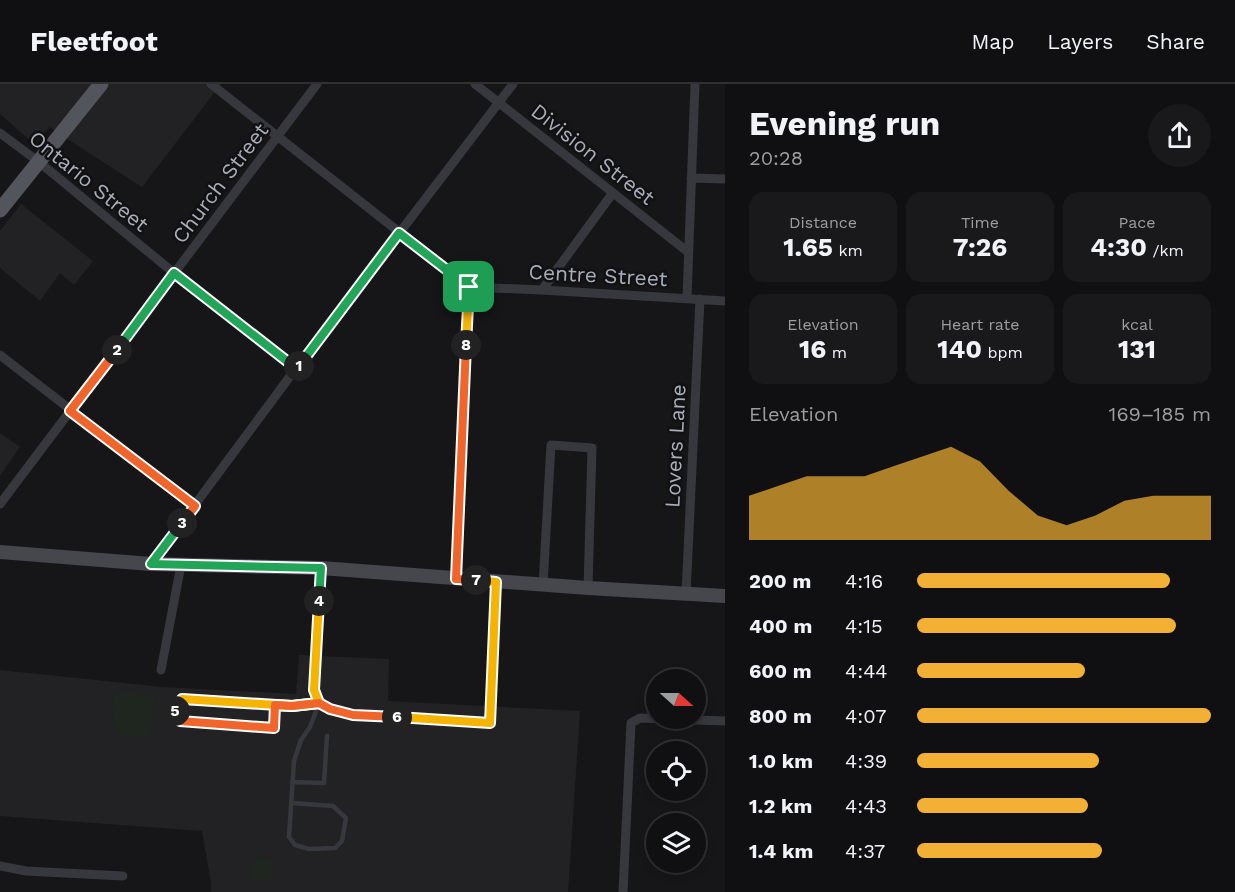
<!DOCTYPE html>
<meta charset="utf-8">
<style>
:root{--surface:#101012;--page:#19191b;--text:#f1f3f6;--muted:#9c9d9f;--line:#303032;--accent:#f2b134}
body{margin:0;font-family:"Work Sans",sans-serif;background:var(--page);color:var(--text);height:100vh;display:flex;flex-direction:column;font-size:22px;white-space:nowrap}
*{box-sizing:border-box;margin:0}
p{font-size:20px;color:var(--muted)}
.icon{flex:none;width:33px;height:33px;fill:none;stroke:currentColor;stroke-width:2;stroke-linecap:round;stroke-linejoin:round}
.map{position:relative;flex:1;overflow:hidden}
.panel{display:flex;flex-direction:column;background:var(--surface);width:510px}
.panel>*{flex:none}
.needle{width:39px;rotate:111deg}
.buttons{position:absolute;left:646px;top:585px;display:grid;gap:12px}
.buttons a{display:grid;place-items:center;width:60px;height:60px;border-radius:50%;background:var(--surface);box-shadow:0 3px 9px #0003,0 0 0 2px var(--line);font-size:30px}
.pin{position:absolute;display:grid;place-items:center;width:51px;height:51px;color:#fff;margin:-26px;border-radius:12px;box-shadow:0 3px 9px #0006}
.km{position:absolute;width:30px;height:30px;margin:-15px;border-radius:50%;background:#222;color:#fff;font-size:16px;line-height:30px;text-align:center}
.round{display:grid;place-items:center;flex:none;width:63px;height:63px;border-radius:32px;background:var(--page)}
.overview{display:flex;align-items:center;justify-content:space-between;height:102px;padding:0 24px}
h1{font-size:33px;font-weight:700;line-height:45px}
.metrics{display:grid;grid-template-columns:repeat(3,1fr);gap:9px;height:102px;padding:6px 24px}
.metrics div{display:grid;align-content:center;border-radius:15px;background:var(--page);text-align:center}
.metrics b{font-size:26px;font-weight:700}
.metrics small{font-size:16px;font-weight:400}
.metrics p{font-size:16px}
.chart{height:168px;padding:12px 24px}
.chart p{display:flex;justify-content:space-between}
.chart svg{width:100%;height:108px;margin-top:6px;fill:var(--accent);opacity:.7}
ul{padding:0 24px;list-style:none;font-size:20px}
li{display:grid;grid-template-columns:96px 72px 1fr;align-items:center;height:45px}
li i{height:15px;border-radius:8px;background:var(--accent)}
header{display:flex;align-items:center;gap:36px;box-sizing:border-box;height:84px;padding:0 30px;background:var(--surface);border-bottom:2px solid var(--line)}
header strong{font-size:28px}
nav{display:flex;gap:33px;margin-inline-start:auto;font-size:21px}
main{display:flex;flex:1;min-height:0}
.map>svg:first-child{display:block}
</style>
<header>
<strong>Fleetfoot</strong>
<nav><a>Map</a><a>Layers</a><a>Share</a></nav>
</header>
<main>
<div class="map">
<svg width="725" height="808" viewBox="0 0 725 808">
<rect width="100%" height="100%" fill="#161618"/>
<!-- built -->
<path fill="#222225" d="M 0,0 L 221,0 L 142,103 L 72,58 L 50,43 L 33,59 L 0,30 Z
M 21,120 L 93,177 L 74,201 L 60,189 L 40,217 L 0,184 L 0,147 Z
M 0,349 L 20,363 L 0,392 Z
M 299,571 L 389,575 L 388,617 L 580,627 L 568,808 L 211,808 L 211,800 L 202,747 L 0,732 L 0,586 L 162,603 L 296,610 Z"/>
<!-- green -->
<path fill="#1e261f" d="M 114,608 L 155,611 L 150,654 L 120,651 L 113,638 Z
M250 786a12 12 0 1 1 24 0a12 12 0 1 1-24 0Z"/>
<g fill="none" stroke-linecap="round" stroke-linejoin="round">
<!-- lane -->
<path stroke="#37383d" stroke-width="4.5" d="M 321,487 L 314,606 L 319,619 L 330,625 L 353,631 L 490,639 L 496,498
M 275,620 L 274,644 L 180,637 L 176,634 L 174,625 L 182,615 C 227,617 274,624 319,619 L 310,643 L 301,656 L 294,677 L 289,753 L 295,761 L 309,765 L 335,764 L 342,757 L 346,734 L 333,722 L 291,719
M 292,698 L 324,699 L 327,652"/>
<!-- street -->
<path stroke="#37383d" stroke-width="9" d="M 211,0 L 469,203
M 475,0 L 688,168
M 0,49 L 39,78 L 174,189 L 297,285
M 691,94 L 725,95
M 469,203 L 542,206 L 725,217
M 542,206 L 612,110
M 687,214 L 695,0
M 0,271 L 195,422
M 0,420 L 317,0
M 151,480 L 291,291 L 513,0
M 456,495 L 469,203
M 543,501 L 551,361 L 592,364 L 588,504
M 686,510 L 700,215
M 161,586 L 181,481
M 0,782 L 26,787 L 123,792
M 623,808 L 631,639 L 640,634 L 725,637"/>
<!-- secondary -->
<path stroke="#45474d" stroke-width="14" d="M 0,468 L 151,480 L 321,484 L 588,504 L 725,512"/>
<!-- primary -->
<path stroke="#53555c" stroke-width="15" d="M 0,126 L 101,0"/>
</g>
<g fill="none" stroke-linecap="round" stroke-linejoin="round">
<defs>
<path id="split-1" d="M 299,282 L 399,149 L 469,203"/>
<path id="split-2" d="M 117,266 L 174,189 L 297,285 L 299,282"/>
<path id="split-3" d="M 117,266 L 70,327 L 195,422 L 182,439"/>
<path id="split-4" d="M 182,439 L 151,480 L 321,484 L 319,517"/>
<path id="split-5" d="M 175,627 L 174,625 L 182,615 L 292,622 L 319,619 L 314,606 L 319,517"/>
<path id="split-6" d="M 175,627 L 176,634 L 180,637 L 274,644 L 275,621 L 292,622 L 319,619 L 330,625 L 353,631 L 397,633"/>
<path id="split-7" d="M 397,633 L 490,639 L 496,498 L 476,496"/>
<path id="split-8" d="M 466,261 L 456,495 L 476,496"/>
<path id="split-9" d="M 466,261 L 469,203"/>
</defs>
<!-- split-1 casing -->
<use href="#split-1" stroke="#fff" stroke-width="12"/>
<!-- split-2 casing -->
<use href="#split-2" stroke="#fff" stroke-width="12"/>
<!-- split-3 casing -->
<use href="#split-3" stroke="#fff" stroke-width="12"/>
<!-- split-4 casing -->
<use href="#split-4" stroke="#fff" stroke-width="12"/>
<!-- split-5 casing -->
<use href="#split-5" stroke="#fff" stroke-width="12"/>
<!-- split-6 casing -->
<use href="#split-6" stroke="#fff" stroke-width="12"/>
<!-- split-7 casing -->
<use href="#split-7" stroke="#fff" stroke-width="12"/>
<!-- split-8 casing -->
<use href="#split-8" stroke="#fff" stroke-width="12"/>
<!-- split-9 casing -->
<use href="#split-9" stroke="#fff" stroke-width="12"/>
<!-- split-1 -->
<use href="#split-1" stroke="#22a559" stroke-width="8"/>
<!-- split-2 -->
<use href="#split-2" stroke="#22a559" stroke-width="8"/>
<!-- split-3 -->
<use href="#split-3" stroke="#f0652b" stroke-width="8"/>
<!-- split-4 -->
<use href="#split-4" stroke="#22a559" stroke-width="8"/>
<!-- split-5 -->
<use href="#split-5" stroke="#f5b400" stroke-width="8"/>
<!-- split-6 -->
<use href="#split-6" stroke="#f0652b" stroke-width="8"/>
<!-- split-7 -->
<use href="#split-7" stroke="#f5b400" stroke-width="8"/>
<!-- split-8 -->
<use href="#split-8" stroke="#f0652b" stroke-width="8"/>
<!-- split-9 -->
<use href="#split-9" stroke="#f5b400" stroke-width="8"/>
</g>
<g text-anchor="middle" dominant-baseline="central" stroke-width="5" stroke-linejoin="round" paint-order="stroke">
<!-- street labels -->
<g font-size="21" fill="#a8adb8" stroke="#111113">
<text transform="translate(593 70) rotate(38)">Division Street</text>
<text transform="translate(89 97) rotate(39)">Ontario Street</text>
<text transform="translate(220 99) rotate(-53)">Church Street</text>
<text transform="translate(598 191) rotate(3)">Centre Street</text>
<text transform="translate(675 362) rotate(-87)">Lovers Lane</text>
</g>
</g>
</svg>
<div class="buttons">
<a><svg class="needle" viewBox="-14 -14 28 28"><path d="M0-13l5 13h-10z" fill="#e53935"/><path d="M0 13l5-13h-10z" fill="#9c9d9f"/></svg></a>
<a><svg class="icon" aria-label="locate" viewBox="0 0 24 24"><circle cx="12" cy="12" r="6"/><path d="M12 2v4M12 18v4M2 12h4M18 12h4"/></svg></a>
<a><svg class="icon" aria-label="layers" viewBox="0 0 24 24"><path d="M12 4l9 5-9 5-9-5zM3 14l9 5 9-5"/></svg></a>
</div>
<div class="pin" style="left:469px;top:203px;background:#1e9e55"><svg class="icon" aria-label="arrive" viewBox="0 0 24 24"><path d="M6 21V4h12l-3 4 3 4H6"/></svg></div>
<b class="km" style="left:299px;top:282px">1</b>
<b class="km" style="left:117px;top:266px">2</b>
<b class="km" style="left:182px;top:439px">3</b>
<b class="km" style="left:319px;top:517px">4</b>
<b class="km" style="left:175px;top:627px">5</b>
<b class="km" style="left:397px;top:633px">6</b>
<b class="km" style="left:476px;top:496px">7</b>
<b class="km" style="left:466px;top:261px">8</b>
</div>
<section class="panel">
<div class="overview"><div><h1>Evening run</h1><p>20:28</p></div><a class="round"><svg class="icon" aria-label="share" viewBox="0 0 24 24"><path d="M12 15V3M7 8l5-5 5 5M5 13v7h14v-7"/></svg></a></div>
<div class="metrics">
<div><p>Distance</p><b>1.65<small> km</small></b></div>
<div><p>Time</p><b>7:26</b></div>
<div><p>Pace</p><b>4:30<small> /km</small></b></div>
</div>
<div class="metrics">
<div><p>Elevation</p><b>16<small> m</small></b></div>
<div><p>Heart rate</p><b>140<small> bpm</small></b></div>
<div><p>kcal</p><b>131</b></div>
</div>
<div class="chart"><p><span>Elevation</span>169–185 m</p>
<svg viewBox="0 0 160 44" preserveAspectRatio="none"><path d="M0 44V26L10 22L20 18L30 18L40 18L50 14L60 10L70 6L80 12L90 24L100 34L110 38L120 34L130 28L140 26L150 26L160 26V44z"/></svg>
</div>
<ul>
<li><b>200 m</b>4:16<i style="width:86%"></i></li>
<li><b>400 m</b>4:15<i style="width:88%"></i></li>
<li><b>600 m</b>4:44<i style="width:57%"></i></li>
<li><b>800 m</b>4:07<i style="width:100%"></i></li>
<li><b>1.0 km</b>4:39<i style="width:62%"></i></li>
<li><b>1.2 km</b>4:43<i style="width:58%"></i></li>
<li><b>1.4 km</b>4:37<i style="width:63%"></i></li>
</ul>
</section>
</main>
